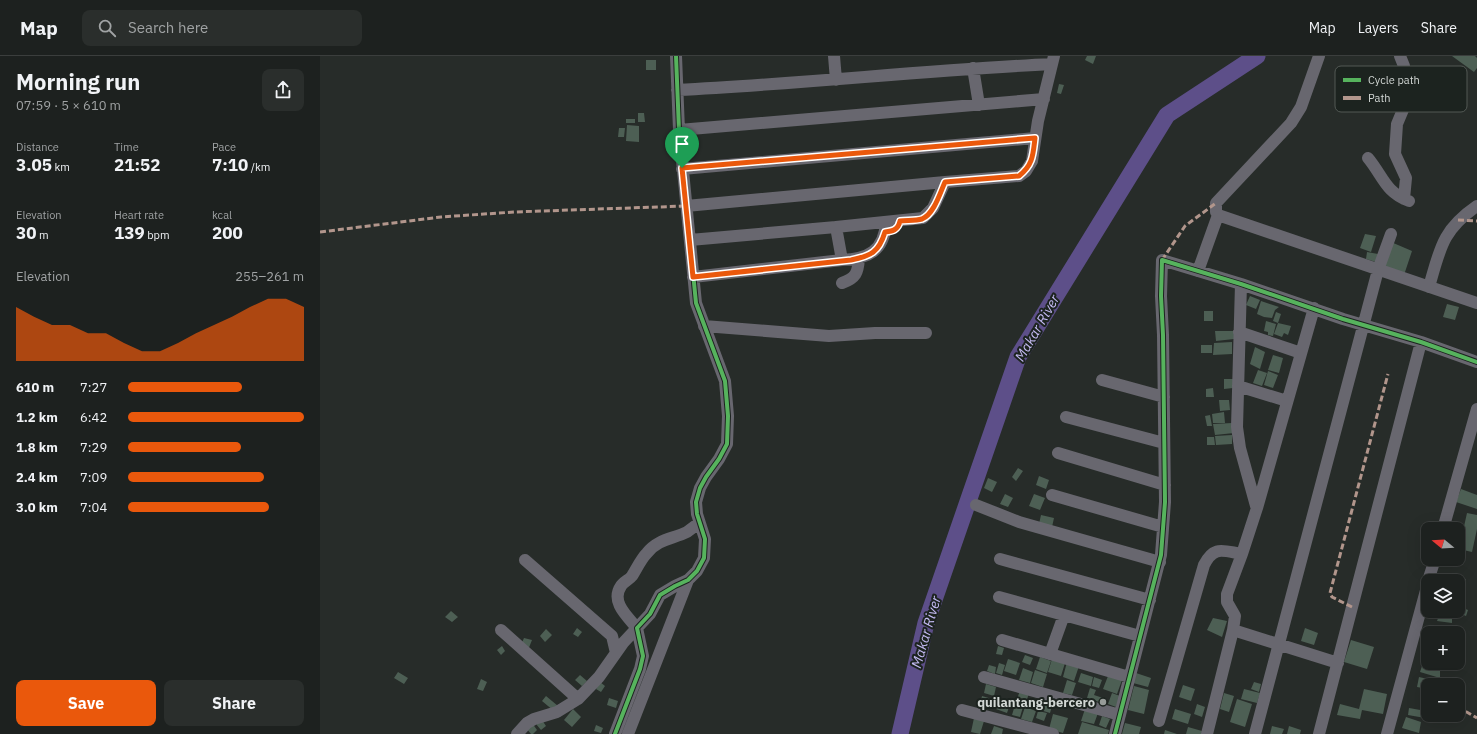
<!DOCTYPE html>
<meta charset="utf-8">
<style>
:root{--surface:#1d211f;--page:#2a2e2c;--text:#f1f3f6;--muted:#a0a3a4;--line:#3b3e3d;--accent:#ea580c}
body{margin:0;font-family:"IBM Plex Sans",sans-serif;background:var(--page);color:var(--text);height:100vh;display:flex;flex-direction:column;font-size:15px;white-space:nowrap}
*{box-sizing:border-box;margin:0}
p{font-size:13px;color:var(--muted)}
.icon{flex:none;width:22px;height:22px;fill:none;stroke:currentColor;stroke-width:2;stroke-linecap:round;stroke-linejoin:round}
.map{position:relative;flex:1;overflow:hidden}
.details{display:flex;flex-direction:column;background:var(--surface);width:320px}
.details>*{flex:none}
.needle{width:26px;rotate:288deg}
.buttons{position:absolute;left:1101px;top:466px;display:grid;gap:8px}
.buttons a{display:grid;place-items:center;width:44px;height:44px;border-radius:8px;background:var(--surface);box-shadow:0 4px 16px #0002,0 0 0 1px var(--line);font-size:20px}
.pin{position:absolute;display:grid;place-items:center;width:34px;height:34px;color:#fff;margin:-41px -17px;border-radius:50% 50% 50% 0;rotate:-45deg;box-shadow:0 0 4px #0007}
.pin .icon{rotate:45deg}
.round{display:grid;place-items:center;flex:none;width:42px;height:42px;border-radius:8px;background:var(--page)}
.headline{display:flex;align-items:center;justify-content:space-between;height:68px;padding:0 16px}
h1{font-size:22px;font-weight:700;line-height:30px}
.stats{display:grid;grid-template-columns:repeat(3,1fr);gap:6px;height:68px;padding:4px 16px}
.stats div{display:grid;align-content:center}
.stats b{font-size:17px;font-weight:700}
.stats small{font-size:11px;font-weight:400}
.stats p{font-size:11px}
.chart{height:112px;padding:8px 16px}
.chart p{display:flex;justify-content:space-between}
.chart svg{width:100%;height:72px;margin-top:4px;fill:var(--accent);opacity:.7}
.action{display:flex;gap:8px;margin-top:auto;padding:8px 16px}
.action a{flex:1;height:46px;border-radius:8px;background:var(--accent);color:#fff;font-size:16px;font-weight:700;line-height:46px;text-align:center}
.action a+a{background:var(--page);color:var(--text)}
ul{padding:0 16px;list-style:none;font-size:13px}
li{display:grid;grid-template-columns:64px 48px 1fr;align-items:center;height:30px}
li i{height:10px;border-radius:5px;background:var(--accent)}
header{display:flex;align-items:center;gap:24px;box-sizing:border-box;height:56px;padding:0 20px;background:var(--surface);border-bottom:1px solid var(--line)}
header strong{font-size:19px}
nav{display:flex;gap:22px;margin-inline-start:auto;font-size:14px}
.search{width:280px;height:36px;background:var(--page);display:flex;align-items:center;gap:10px;box-sizing:border-box;padding:0 14px;border-radius:8px;color:var(--muted);font-size:15px}
main{display:flex;flex:1;min-height:0}
.map>svg:first-child{display:block}
</style>
<header>
<strong>Map</strong>
<div class="search"><svg class="icon" aria-label="search" viewBox="0 0 24 24"><circle cx="10" cy="10" r="6"/><path d="M15 15l6 6"/></svg>Search here</div>
<nav><a>Map</a><a>Layers</a><a>Share</a></nav>
</header>
<main>
<section class="details">
<div class="headline"><div><h1>Morning run</h1><p>07:59 · 5 × 610 m</p></div><a class="round"><svg class="icon" aria-label="share" viewBox="0 0 24 24"><path d="M12 15V3M7 8l5-5 5 5M5 13v7h14v-7"/></svg></a></div>
<div class="stats">
<div><p>Distance</p><b>3.05<small> km</small></b></div>
<div><p>Time</p><b>21:52</b></div>
<div><p>Pace</p><b>7:10<small> /km</small></b></div>
</div>
<div class="stats">
<div><p>Elevation</p><b>30<small> m</small></b></div>
<div><p>Heart rate</p><b>139<small> bpm</small></b></div>
<div><p>kcal</p><b>200</b></div>
</div>
<div class="chart"><p><span>Elevation</span>255–261 m</p>
<svg viewBox="0 0 160 44" preserveAspectRatio="none"><path d="M0 44V11L10 17L20 22L30 22L40 27L50 27L60 33L70 38L80 38L90 33L100 27L110 22L120 17L130 11L140 6L150 6L160 11V44z"/></svg>
</div>
<ul>
<li><b>610 m</b>7:27<i style="width:65%"></i></li>
<li><b>1.2 km</b>6:42<i style="width:100%"></i></li>
<li><b>1.8 km</b>7:29<i style="width:64%"></i></li>
<li><b>2.4 km</b>7:09<i style="width:77%"></i></li>
<li><b>3.0 km</b>7:04<i style="width:80%"></i></li>
</ul>
<div class="action"><a>Save</a><a>Share</a></div>
</section>
<div class="map">
<svg width="1157" height="678" viewBox="0 0 1157 678">
<rect width="100%" height="100%" fill="#272c29"/>
<g fill="none" stroke-linecap="round" stroke-linejoin="round">
<!-- river -->
<path stroke="#5d4f89" stroke-width="17" d="M 580,678 L 606,567 L 698,301 L 847,59 L 937,0"/>
</g>
<!-- building -->
<path fill="#4d5f54" d="M 767,0 L 776,0 L 773,8 L 765,4 Z
M 1132,0 L 1155,0 L 1157,2 L 1157,12 L 1154,16 Z
M 326,4 L 336,4 L 336,14 L 326,14 Z
M 739,28 L 744,29 L 741,38 L 737,37 Z
M 318,57 L 324,57 L 325,66 L 318,66 Z
M 306,63 L 315,63 L 315,67 L 306,67 Z
M 307,69 L 319,70 L 319,86 L 306,85 Z
M 299,72 L 305,72 L 304,81 L 298,81 Z
M 1045,178 L 1056,180 L 1051,196 L 1040,192 Z
M 1071,186 L 1092,195 L 1084,219 L 1062,211 Z
M 1047,196 L 1058,198 L 1056,206 L 1046,203 Z
M 930,240 L 940,244 L 936,253 L 926,249 Z
M 941,245 L 959,251 L 955,254 L 952,262 L 944,261 L 937,258 Z
M 1127,248 L 1139,251 L 1135,264 L 1123,261 Z
M 884,255 L 893,255 L 893,265 L 884,265 Z
M 956,256 L 961,258 L 958,267 L 953,265 Z
M 946,265 L 956,268 L 953,280 L 948,279 L 948,276 L 944,275 Z
M 958,267 L 971,270 L 968,279 L 964,277 L 962,281 L 954,278 Z
M 895,275 L 914,275 L 914,283 L 896,285 Z
M 912,286 L 912,298 L 893,299 L 894,287 Z
M 881,289 L 892,289 L 892,297 L 881,297 Z
M 935,291 L 945,296 L 940,313 L 930,308 Z
M 953,299 L 963,302 L 959,317 L 948,314 Z
M 938,314 L 947,317 L 942,330 L 933,327 Z
M 948,315 L 958,319 L 953,332 L 944,329 Z
M 904,323 L 913,323 L 913,332 L 904,333 Z
M 893,332 L 894,341 L 886,341 L 886,333 Z
M 899,344 L 909,344 L 910,354 L 900,355 Z
M 904,356 L 905,367 L 893,367 L 892,358 Z
M 890,359 L 892,370 L 887,370 L 885,360 Z
M 912,367 L 914,377 L 895,379 L 893,368 Z
M 912,379 L 912,388 L 896,389 L 895,380 Z
M 887,381 L 894,381 L 895,389 L 887,389 Z
M 698,412 L 703,415 L 696,425 L 692,421 Z
M 719,420 L 729,424 L 726,433 L 716,429 Z
M 668,422 L 677,426 L 672,436 L 664,432 Z
M 1141,433 L 1157,439 L 1157,453 L 1136,446 Z
M 685,438 L 693,442 L 688,451 L 680,448 Z
M 714,438 L 725,442 L 720,454 L 709,450 Z
M 1147,457 L 1157,459 L 1157,473 L 1152,496 L 1139,493 Z
M 721,459 L 734,462 L 732,471 L 719,468 Z
M 1126,523 L 1146,523 L 1140,540 L 1138,539 L 1138,525 L 1125,525 Z
M 1138,550 L 1148,554 L 1146,560 L 1134,555 L 1138,555 Z
M 131,555 L 138,561 L 132,566 L 125,561 Z
M 1120,557 L 1132,559 L 1132,567 L 1117,565 Z
M 893,562 L 907,565 L 902,581 L 887,574 Z
M 257,572 L 262,576 L 258,581 L 253,578 Z
M 985,572 L 998,577 L 994,589 L 981,585 Z
M 226,573 L 232,579 L 225,586 L 220,580 Z
M 204,582 L 212,584 L 208,594 L 200,591 Z
M 1031,584 L 1054,591 L 1047,613 L 1024,606 Z
M 182,590 L 185,595 L 181,599 L 177,594 Z
M 678,590 L 684,592 L 682,599 L 676,598 Z
M 705,599 L 713,602 L 710,609 L 702,606 Z
M 720,601 L 731,605 L 727,617 L 716,613 Z
M 688,603 L 700,607 L 696,619 L 684,615 Z
M 732,603 L 745,607 L 741,620 L 728,616 Z
M 747,606 L 759,610 L 754,625 L 743,621 Z
M 679,607 L 685,609 L 682,619 L 676,617 Z
M 669,609 L 676,611 L 675,618 L 667,615 Z
M 1102,610 L 1120,615 L 1120,622 L 1100,616 Z
M 703,612 L 713,616 L 710,627 L 699,624 Z
M 715,614 L 727,618 L 723,631 L 711,627 Z
M 78,616 L 88,622 L 84,628 L 74,622 Z
M 761,617 L 773,621 L 771,630 L 758,626 Z
M 816,617 L 831,622 L 828,631 L 813,627 Z
M 260,619 L 267,625 L 262,630 L 255,624 Z
M 788,620 L 802,624 L 797,638 L 783,633 Z
M 774,621 L 782,624 L 779,632 L 772,630 Z
M 1099,621 L 1116,625 L 1115,629 L 1108,629 L 1108,633 L 1097,631 Z
M 161,623 L 167,626 L 163,635 L 157,633 Z
M 747,624 L 756,627 L 752,639 L 743,637 Z
M 280,626 L 285,630 L 281,636 L 276,633 Z
M 934,626 L 941,628 L 939,636 L 931,633 Z
M 666,628 L 676,631 L 674,640 L 664,637 Z
M 863,629 L 875,633 L 871,645 L 859,641 Z
M 814,630 L 829,634 L 824,658 L 808,654 Z
M 770,632 L 776,634 L 774,639 L 783,642 L 782,647 L 767,642 Z
M 924,633 L 940,637 L 937,647 L 921,643 Z
M 1044,633 L 1067,638 L 1063,658 L 1042,654 L 1040,663 L 1017,659 L 1020,648 L 1039,653 Z
M 700,634 L 709,637 L 705,650 L 696,647 Z
M 792,637 L 800,640 L 796,651 L 788,648 Z
M 904,637 L 914,640 L 909,656 L 900,653 Z
M 226,640 L 238,650 L 234,655 L 222,645 Z
M 662,640 L 672,643 L 670,652 L 660,649 Z
M 724,640 L 734,643 L 730,657 L 720,654 Z
M 289,642 L 298,645 L 296,652 L 287,649 Z
M 917,643 L 932,648 L 925,671 L 910,666 Z
M 679,644 L 690,648 L 687,657 L 676,653 Z
M 877,648 L 885,651 L 882,661 L 874,658 Z
M 695,649 L 703,651 L 700,661 L 692,659 Z
M 705,651 L 716,655 L 712,666 L 701,663 Z
M 1089,652 L 1106,655 L 1105,662 L 1088,659 Z
M 253,653 L 261,661 L 252,671 L 244,664 Z
M 765,653 L 778,657 L 774,668 L 761,665 Z
M 855,653 L 871,658 L 868,668 L 852,663 Z
M 718,655 L 727,657 L 724,665 L 716,662 Z
M 733,658 L 748,662 L 743,677 L 729,673 Z
M 782,660 L 790,663 L 786,672 L 779,669 Z
M 1086,661 L 1101,666 L 1099,677 L 1082,672 Z
M 654,662 L 664,665 L 660,678 L 651,676 Z
M 222,664 L 226,670 L 221,674 L 216,668 Z
M 762,666 L 789,674 L 788,678 L 758,678 Z
M 212,667 L 217,674 L 213,678 L 211,678 L 206,672 Z
M 805,667 L 821,671 L 819,678 L 802,678 Z
M 276,669 L 283,672 L 281,677 L 274,675 Z
M 674,670 L 683,673 L 682,678 L 671,678 Z
M 952,670 L 964,673 L 962,678 L 950,678 Z
M 969,670 L 981,674 L 980,678 L 967,678 Z
M 868,671 L 882,675 L 881,678 L 866,678 Z
M 845,674 L 857,678 L 844,678 Z"/>
<g fill="none" stroke-linecap="round" stroke-linejoin="round">
<!-- minor -->
<path stroke="#68676f" stroke-width="12" d="M 514,0 L 516,24
M 999,0 L 981,51 L 971,67 L 896,147 L 896,156 L 898,159 L 1157,247
M 1080,0 L 1084,10 L 1085,49
M 653,12 L 659,49
M 357,34 C 482,28 607,14 732,8
M 359,74 L 724,43
M 1048,102 C 1063,120 1065,136 1089,145
M 362,113 L 715,82
M 1084,143 L 1086,122 L 1075,98 L 1077,68 L 1085,49 L 1099,27
M 366,150 L 625,126
M 370,184 L 516,171
M 522,204 C 548,203 564,195 566,167
M 878,215 L 898,159
M 373,221 L 522,204 L 516,171 L 603,162 L 613,152 L 625,126 L 699,120 L 706,115 L 712,105 L 718,65 L 734,0
M 522,227 C 536,222 538,217 539,202
M 921,228 L 917,371 L 920,392 L 936,450
M 1109,231 C 1120,193 1122,174 1157,150
M 384,270 L 509,280 L 555,277 L 606,277
M 919,276 L 981,297
M 782,324 L 844,341
M 918,330 L 967,345
M 746,361 L 844,387
M 738,397 L 845,429
M 732,439 L 843,471
M 656,449 L 699,466 L 840,506
M 1123,473 L 1157,353
M 680,503 L 830,544
M 205,504 L 292,580 L 296,597
M 1108,525 L 1115,503
M 679,541 L 820,580
M 181,574 L 258,643
M 913,574 L 915,560 L 907,546 L 907,538 L 922,498 L 937,452 L 994,252
M 682,584 L 809,621
M 730,598 L 744,559
M 664,621 L 800,659
M 642,654 L 733,678
M 839,665 L 884,509 C 894,489 903,495 922,498
M 197,678 L 207,667 L 214,663 L 237,656 L 258,643 L 279,621 L 303,587 L 317,572 C 308,561 290,546 301,530 C 303,526 309,524 312,520 C 317,512 321,503 327,497 C 338,483 353,483 367,476 C 371,473 375,470 379,467
M 295,678 L 320,613 L 323,600 L 317,572 L 330,558 L 340,539 L 355,530 L 368,524 L 377,515 L 384,502 L 385,483 L 377,458 L 376,446 L 380,432 L 386,421 L 399,403 L 407,388 L 408,360 L 405,325 L 376,247 L 359,74 L 356,0
M 308,678 L 368,524
M 795,678 L 841,499 L 845,446 L 843,279 L 841,240 L 842,204 L 921,228 L 1023,263 L 1101,286 L 1157,306
M 887,678 L 913,574 L 1018,607
M 935,678 L 1058,214 L 1071,178
M 999,678 L 1101,286
M 1067,678 L 1108,527"/>
<!-- quiet -->
<path stroke="#b2968c" stroke-width="3" stroke-dasharray="6 3" stroke-linecap="butt" d="M 1138,164 L 1157,165
M 0,176 L 121,161 L 194,156 L 366,150
M 842,204 L 865,170 L 896,147
M 1032,551 L 1012,541 L 1010,537 L 1068,318
M 1138,651 L 1157,662"/>
<defs>
<path id="cycleway" d="M 295,678 L 320,613 L 323,600 L 317,572 L 330,558 L 340,539 L 355,530 L 368,524 L 377,515 L 384,502 L 385,483 L 377,458 L 376,446 L 380,432 L 386,421 L 399,403 L 407,388 L 408,360 L 405,325 L 376,247 L 359,74 L 356,0
M 795,678 L 841,499 L 845,446 L 843,279 L 841,240 L 842,204 L 921,228 L 1023,263 L 1101,286 L 1157,306"/>
</defs>
<!-- cycleway casing -->
<use href="#cycleway" stroke="#1c231f" stroke-width="6"/>
<!-- cycleway -->
<use href="#cycleway" stroke="#56b35d" stroke-width="4"/>
</g>
<g fill="none" stroke-linecap="round" stroke-linejoin="round">
<defs>
<path id="route" d="M 715,82 C 713,99 713,109 699,120 L 625,126 C 620,137 614,158 602,163 C 595,165 586,164 580,165 C 578,174 573,175 565,176 C 559,196 551,200 531,204 L 373,221 L 362,112 Z"/>
</defs>
<!-- route casing -->
<use href="#route" stroke="#fff" stroke-width="8"/>
<!-- route -->
<use href="#route" stroke="#ea580c" stroke-width="5"/>
</g>
<!-- markers -->
<circle fill="#969b98" stroke="#1c231f" stroke-width="1.5" cx="783" cy="646" r="4"/>
<g text-anchor="middle" dominant-baseline="central" stroke-width="4" stroke-linejoin="round" paint-order="stroke">
<!-- poi labels -->
<g font-size="13" font-weight="bold" fill="#d2d7d4" stroke="#1c231f" text-anchor="end">
<text x="775" y="646">quilantang-bercero</text>
</g>
<!-- water labels -->
<g font-size="14" font-style="italic" fill="#c4baf2" stroke="#1c231f">
<text transform="translate(717 272) rotate(-60)">Makar River</text>
<text transform="translate(606 576) rotate(-74)">Makar River</text>
</g>
</g>
<!-- legend -->
<rect x="1015" y="10" width="132" height="46" rx="6" fill="#1c231f" stroke="#535955" stroke-width="1"/>
<rect x="1023" y="22" width="18" height="4" fill="#56b35d"/>
<rect x="1023" y="40" width="18" height="4" fill="#b2968c"/>
<g font-size="11" fill="#d2d7d4">
<text x="1048" y="28">Cycle path</text>
<text x="1048" y="46">Path</text>
</g>
</svg>
<div class="buttons">
<a><svg class="needle" viewBox="-14 -14 28 28"><path d="M0-13l5 13h-10z" fill="#e53935"/><path d="M0 13l5-13h-10z" fill="#a0a3a4"/></svg></a>
<a><svg class="icon" aria-label="layers" viewBox="0 0 24 24"><path d="M12 4l9 5-9 5-9-5zM3 14l9 5 9-5"/></svg></a>
<a>+</a>
<a>−</a>
</div>
<div class="pin" style="left:362px;top:112px;background:#1e9e55"><svg class="icon" aria-label="arrive" viewBox="0 0 24 24"><path d="M6 21V4h12l-3 4 3 4H6"/></svg></div>
</div>
</main>
